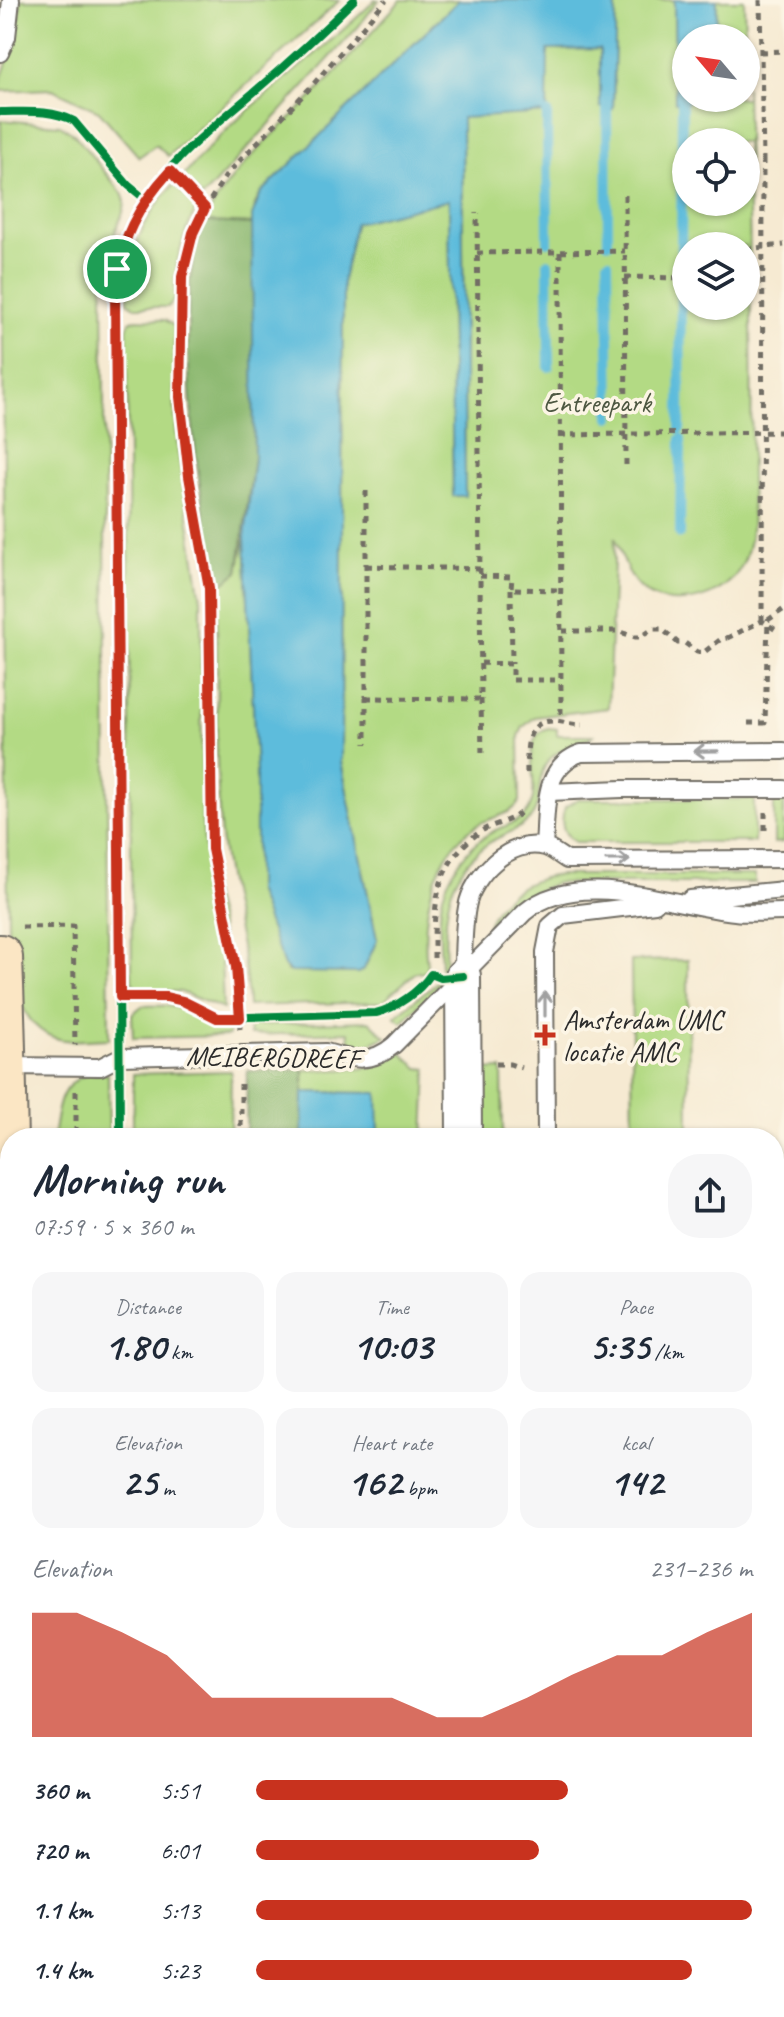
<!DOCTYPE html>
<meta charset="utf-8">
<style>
:root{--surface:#fff;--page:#f6f6f7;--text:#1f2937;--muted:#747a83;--accent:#c8321e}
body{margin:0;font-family:Caveat,sans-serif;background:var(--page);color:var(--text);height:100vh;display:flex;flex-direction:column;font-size:30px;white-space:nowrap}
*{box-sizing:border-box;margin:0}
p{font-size:26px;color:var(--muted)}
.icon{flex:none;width:44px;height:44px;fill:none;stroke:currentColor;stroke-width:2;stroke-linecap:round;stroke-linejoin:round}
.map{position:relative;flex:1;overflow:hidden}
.sheet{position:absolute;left:0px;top:1128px;width:784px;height:890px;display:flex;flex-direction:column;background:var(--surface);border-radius:32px 32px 0 0;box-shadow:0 2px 6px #0004}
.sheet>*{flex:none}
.needle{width:52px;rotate:299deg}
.tools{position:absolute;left:672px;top:24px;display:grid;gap:16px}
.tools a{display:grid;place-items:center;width:88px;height:88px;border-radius:50%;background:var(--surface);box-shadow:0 2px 6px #0004;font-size:40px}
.pin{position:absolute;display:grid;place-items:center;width:68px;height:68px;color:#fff;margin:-34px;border:4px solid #fff;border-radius:50%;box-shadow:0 2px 8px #0007}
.round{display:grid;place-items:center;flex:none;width:84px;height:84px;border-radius:32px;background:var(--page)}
.headline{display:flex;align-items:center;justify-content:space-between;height:136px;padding:0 32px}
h1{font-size:44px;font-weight:700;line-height:60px}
.metrics{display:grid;grid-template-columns:repeat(3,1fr);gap:12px;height:136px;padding:8px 32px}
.metrics div{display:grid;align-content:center;border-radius:20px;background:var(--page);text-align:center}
.metrics b{font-size:40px;font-weight:700}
.metrics small{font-size:22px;font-weight:400}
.metrics p{font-size:22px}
.chart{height:224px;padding:16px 32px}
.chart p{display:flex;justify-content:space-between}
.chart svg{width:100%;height:144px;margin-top:8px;fill:var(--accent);opacity:.7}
ul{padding:0 32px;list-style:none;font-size:26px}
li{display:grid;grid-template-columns:128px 96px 1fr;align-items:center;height:60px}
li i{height:20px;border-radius:10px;background:var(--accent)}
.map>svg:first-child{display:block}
</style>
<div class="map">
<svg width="784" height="2017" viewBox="0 0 784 2017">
<rect width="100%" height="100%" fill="#fcf5e5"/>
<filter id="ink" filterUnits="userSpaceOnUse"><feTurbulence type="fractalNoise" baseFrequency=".0125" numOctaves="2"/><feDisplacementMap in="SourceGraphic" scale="16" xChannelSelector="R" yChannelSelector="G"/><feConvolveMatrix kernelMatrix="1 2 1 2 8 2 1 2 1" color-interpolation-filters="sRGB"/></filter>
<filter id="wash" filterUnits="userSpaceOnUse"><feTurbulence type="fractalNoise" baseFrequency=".006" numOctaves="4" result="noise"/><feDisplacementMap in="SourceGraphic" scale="32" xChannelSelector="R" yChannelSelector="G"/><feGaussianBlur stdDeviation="1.8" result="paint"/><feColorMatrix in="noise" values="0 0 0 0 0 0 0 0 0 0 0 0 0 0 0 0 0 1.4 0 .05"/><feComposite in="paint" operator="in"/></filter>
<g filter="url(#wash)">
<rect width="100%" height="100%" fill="#f6ead2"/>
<!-- green -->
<path fill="#b3da84" stroke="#6f8258" stroke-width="2" fill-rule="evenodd" d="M 21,0 L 340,0 L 168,156 L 156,145 L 139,157 L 99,111 L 53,89 L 0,91 L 0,82 L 17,35 Z
M 375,0 L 379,0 L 358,27 L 202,198 L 183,177 C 237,109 314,62 375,0 Z
M 401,0 L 459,0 L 261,193 L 255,204 L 253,224 L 205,222 C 225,174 277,133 313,96 C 344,65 372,32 401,0 Z
M 616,0 L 674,0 L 675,102 L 688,102 L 688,98 L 746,98 L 746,87 C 749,212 753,338 751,463 C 750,494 757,537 742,565 C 728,593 694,605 664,600 C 631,593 624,562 615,537 L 608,708 L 535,717 L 523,727 L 519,736 L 520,801 C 511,816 492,816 477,825 C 431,854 421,916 427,966 L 424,973 L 416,972 L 382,1002 L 248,1006 C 246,945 224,886 220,825 C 214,746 218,666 217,587 L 238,572 L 245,537 L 256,770 L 256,890 L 287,971 L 358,973 L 364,969 L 377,940 L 341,762 L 343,280 L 355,223 L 449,199 L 453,496 L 465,496 L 462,117 L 547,113 L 547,50 L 601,49 L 600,106 L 613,109 ZM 686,142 L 746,142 L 746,202 L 686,202 ZM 686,246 L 746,246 L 746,306 L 686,306 Z
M 717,0 L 744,0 L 745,38 L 691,38 L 716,32 Z
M 1,120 L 60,125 L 74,134 L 122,193 L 125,201 L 124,210 L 110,245 L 103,278 L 109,1039 C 93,1039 74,1043 59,1039 C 13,1028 11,963 8,925 Z
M 174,184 L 197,208 C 182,237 173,266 175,299 L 168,307 L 135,307 L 128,302 C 128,254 141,219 174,184 Z
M 136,319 L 165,320 L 174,326 L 174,400 L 178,451 L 201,599 L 202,820 L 209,883 L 220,925 L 223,1009 L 181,992 L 138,989 L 132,982 L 127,328 L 130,322 Z
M 548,728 L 557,729 L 557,735 L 593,735 C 578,749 554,746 544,768 C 536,785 543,804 529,820 C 517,832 499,835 486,845 C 440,880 445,922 446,973 L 441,973 C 441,951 438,927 441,905 C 445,875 470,841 498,829 C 512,823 525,821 531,805 C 540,783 519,736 548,728 Z
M 774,798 L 784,799 L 784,842 L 774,843 Z
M 578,799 L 754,799 L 754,842 L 575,842 C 562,834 560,821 565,807 Z
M 560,875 L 755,875 L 755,883 L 556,883 L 532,893 L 486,936 C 491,899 525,879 560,875 Z
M 688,960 L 689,1138 L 633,1138 L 631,961 Z
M 437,982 L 442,982 L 402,1022 L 395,1016 Z
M 142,1006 C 153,1006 164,1005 174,1007 C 194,1012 208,1024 228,1026 L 229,1036 L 133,1038 L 132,1014 Z
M 369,1021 L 386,1037 L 367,1045 L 350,1046 L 349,1032 L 250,1035 L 249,1025 Z
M 401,1052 L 418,1068 L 427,1069 L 424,1138 L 379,1138 L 377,1093 L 303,1092 L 304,1070 C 339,1069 373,1075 401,1052 Z
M 502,1069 L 503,1138 L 483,1138 L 483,1070 Z
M 231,1071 L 230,1138 L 133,1138 L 133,1074 Z
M 88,1074 L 108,1074 L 109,1138 L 53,1138 C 58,1109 57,1085 88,1074 Z
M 784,1716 L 784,1745 L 774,1745 L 774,1717 Z
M 27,2008 L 112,2008 L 112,2017 L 27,2017 Z
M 135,2008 L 306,2008 L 306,2017 L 135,2017 Z
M 379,2008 L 421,2008 L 422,2017 L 379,2017 Z
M 476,2008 L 536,2008 L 536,2017 L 476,2017 Z
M 764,2011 L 764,2017 L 645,2017 L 645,2012 Z"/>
<!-- forest -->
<path fill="#8eba72" stroke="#5c724e" stroke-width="2" d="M 205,222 L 253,224 L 254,458 L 238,572 L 217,587 C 202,507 190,430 188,349 C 188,305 187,263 205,222 Z
M 304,1070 L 302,1138 L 246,1138 L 247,1071 Z
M 220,2008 L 306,2008 L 306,2017 L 237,2016 Z"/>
<!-- water -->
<path fill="#5dbcdc" stroke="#447484" stroke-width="2" d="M 459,0 L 616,0 L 613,109 L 600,107 L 600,49 L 548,50 L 547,113 L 462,118 L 465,496 L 453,496 L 449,200 L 355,223 L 343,280 L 341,762 L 377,940 L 364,969 L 358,973 L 290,972 L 284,966 L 256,890 L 256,770 L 245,537 L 254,458 L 252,216 L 261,193 Z
M 674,0 L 717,0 L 716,32 L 686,38 L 688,102 L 675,102 Z
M 303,1092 L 378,1093 L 379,1138 L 302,1138 Z
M 306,2008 L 379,2008 L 379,2017 L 306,2017 Z"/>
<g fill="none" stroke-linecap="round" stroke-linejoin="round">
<!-- stream -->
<path stroke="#5dbcdc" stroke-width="10" d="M 607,108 L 608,243
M 547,113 L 548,242
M 608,262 L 610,417
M 548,263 L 549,367
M 681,272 L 682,102
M 680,429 L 681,285
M 680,534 L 681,439"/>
</g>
</g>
<g filter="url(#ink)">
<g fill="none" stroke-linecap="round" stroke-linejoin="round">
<defs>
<path id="lane" d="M 0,53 L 7,37 L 11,0
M 549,792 L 622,789 L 784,789
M 544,846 C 547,811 541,767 581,753 L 784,751
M 690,899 L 784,890
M 463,976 C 463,953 463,929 467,907 C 472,876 511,837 545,847 C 552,849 560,856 567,860 L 784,859
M 4,1066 L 100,1067 L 120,1057 L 326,1052 C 353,1060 372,1064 394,1045 L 525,912 C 579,867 672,906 735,912 C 751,914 768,912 784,912
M 546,1138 L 545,952 L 550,926 L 563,915 L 655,904
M 774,1414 L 784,1414"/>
<path id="street" d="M 463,976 L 464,1138
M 774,1684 L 784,1684
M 444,2008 L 444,2017
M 545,2017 L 545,2008"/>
<path id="secondary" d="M 0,957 C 12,1261 2,1565 10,1869
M 10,2017 L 10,1969"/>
</defs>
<!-- lane casing -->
<use href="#lane" stroke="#726e65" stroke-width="20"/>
<!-- street casing -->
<use href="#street" stroke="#726e65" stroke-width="38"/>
<!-- secondary casing -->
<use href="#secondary" stroke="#726e65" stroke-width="48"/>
<!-- path -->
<path stroke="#726e65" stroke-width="5" stroke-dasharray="6 6" stroke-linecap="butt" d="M 760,0 L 763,160
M 761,52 L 784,51
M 170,171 L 205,208
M 625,195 L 626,469
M 746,249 L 784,245
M 560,252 L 561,721
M 477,253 L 625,251
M 625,277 L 686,278
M 560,435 L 784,432
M 366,491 L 366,744
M 366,566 L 480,569
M 480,576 L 512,577 L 511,589 L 561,590
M 511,589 L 512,664
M 562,631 L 617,631 L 635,637 L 641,637 L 653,629 L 662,629 L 678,643 L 685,643 L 697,652 L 703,653 L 721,639 L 727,638
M 481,663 L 512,664 L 512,680 L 561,680
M 366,698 L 481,699 L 477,213
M 481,699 L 482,757
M 748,723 L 765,723 L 768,620 L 784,609
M 527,773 C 527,749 524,719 556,721 C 565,722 572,725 582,725
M 765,812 L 765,834
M 22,927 L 73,926 L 75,1045
M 434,958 C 434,906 433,865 480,832 C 493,823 508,823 520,813
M 240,1029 L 236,967 L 212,849 L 211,623 L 209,588 L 183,435 L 180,314 L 185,258 L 205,208 L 227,174 L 310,88 L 386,0
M 496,1064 L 510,1064 L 521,1068
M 76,1091 L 76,1138
M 241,1138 L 241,1079
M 259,2008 L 259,2017"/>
<!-- lane -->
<use href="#lane" stroke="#fff" stroke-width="16"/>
<!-- street -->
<use href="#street" stroke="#fff" stroke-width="34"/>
<!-- secondary -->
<use href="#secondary" stroke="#fbe6c4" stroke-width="44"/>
<!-- path-bridge -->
<path stroke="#726e65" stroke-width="5" stroke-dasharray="6 6" stroke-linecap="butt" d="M 762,621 L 763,160
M 727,638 L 762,621 L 779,632"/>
<defs>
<path id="cycleway" d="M 0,112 C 25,112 51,109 74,121 L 128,185 L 145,199
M 120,997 L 166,997 L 183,1001 L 217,1018 L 376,1013 C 396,1008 419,992 431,974 L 441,978 L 463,976
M 120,1138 L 115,288 C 118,261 124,235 138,211 C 165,164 213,127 254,92 C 289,62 322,32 354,0"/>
</defs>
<!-- cycleway casing -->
<use href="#cycleway" stroke="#fcf5e5" stroke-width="13"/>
<!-- cycleway -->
<use href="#cycleway" stroke="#00873e" stroke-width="8"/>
</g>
<!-- one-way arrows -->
<defs><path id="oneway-shaft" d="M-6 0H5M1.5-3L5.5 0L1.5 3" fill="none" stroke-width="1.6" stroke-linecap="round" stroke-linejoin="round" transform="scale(2)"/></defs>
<g stroke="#a0a0a0">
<use href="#oneway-shaft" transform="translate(706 751) rotate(179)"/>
<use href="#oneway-shaft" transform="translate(618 860)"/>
<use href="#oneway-shaft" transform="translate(545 1004) rotate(-90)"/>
</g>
</g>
<g fill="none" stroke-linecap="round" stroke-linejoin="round" filter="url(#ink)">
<defs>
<path id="route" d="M 170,171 L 205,208 L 193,233 L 182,277 L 180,397 L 189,476 L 209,588 L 212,849 L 236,967 L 240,1018 L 217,1018 L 183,1001 L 166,997 L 120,997 L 115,288 C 120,240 138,206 170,171 Z"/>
</defs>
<!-- route casing -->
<use href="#route" stroke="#fff" stroke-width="16"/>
<!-- route -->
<use href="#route" stroke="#c8321e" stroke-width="10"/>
</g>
<!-- markers -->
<path fill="#c8321e" stroke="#fcf5e5" stroke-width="3" d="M541 1023h8v8h8v8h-8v8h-8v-8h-8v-8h8z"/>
<g text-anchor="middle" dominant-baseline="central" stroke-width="7" stroke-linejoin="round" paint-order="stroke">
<!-- park labels -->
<g font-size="28" fill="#4d5741" stroke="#fcf5e5">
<text x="597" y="402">Entreepark</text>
</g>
<!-- poi labels -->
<g font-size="28" fill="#2b2b2b" stroke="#fcf5e5" text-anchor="start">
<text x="563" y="1019">Amsterdam UMC<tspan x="563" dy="32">locatie AMC</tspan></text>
</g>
<!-- street labels -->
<g font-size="28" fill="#2b2b2b" stroke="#fcf5e5">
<text transform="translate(273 1057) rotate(1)">MEIBERGDREEF</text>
</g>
</g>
</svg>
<div class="tools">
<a><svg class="needle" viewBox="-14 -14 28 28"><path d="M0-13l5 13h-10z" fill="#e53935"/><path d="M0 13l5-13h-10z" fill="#747a83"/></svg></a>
<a><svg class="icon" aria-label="locate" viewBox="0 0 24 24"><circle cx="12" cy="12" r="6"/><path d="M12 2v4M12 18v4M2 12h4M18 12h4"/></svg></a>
<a><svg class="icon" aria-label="layers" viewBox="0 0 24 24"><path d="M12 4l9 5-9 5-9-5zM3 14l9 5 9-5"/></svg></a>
</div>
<div class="pin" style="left:117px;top:269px;background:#1e9e55"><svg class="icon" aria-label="arrive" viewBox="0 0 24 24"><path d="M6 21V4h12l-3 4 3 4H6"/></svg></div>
<section class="sheet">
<div class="headline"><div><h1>Morning run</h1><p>07:59 · 5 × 360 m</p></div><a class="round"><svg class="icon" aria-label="share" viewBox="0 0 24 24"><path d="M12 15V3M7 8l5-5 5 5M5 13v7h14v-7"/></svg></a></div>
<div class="metrics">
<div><p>Distance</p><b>1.80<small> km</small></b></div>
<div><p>Time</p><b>10:03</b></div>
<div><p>Pace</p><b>5:35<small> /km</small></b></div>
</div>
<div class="metrics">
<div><p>Elevation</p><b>25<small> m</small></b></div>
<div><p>Heart rate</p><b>162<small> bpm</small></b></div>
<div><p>kcal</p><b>142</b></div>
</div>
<div class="chart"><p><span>Elevation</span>231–236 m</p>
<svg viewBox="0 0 160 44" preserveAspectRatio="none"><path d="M0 44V6L10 6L20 12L30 19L40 32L50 32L60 32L70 32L80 32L90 38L100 38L110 32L120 25L130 19L140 19L150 12L160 6V44z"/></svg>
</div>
<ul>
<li><b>360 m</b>5:51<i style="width:63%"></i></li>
<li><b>720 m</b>6:01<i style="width:57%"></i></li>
<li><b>1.1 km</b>5:13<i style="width:100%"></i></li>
<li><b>1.4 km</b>5:23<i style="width:88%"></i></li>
</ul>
</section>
</div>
